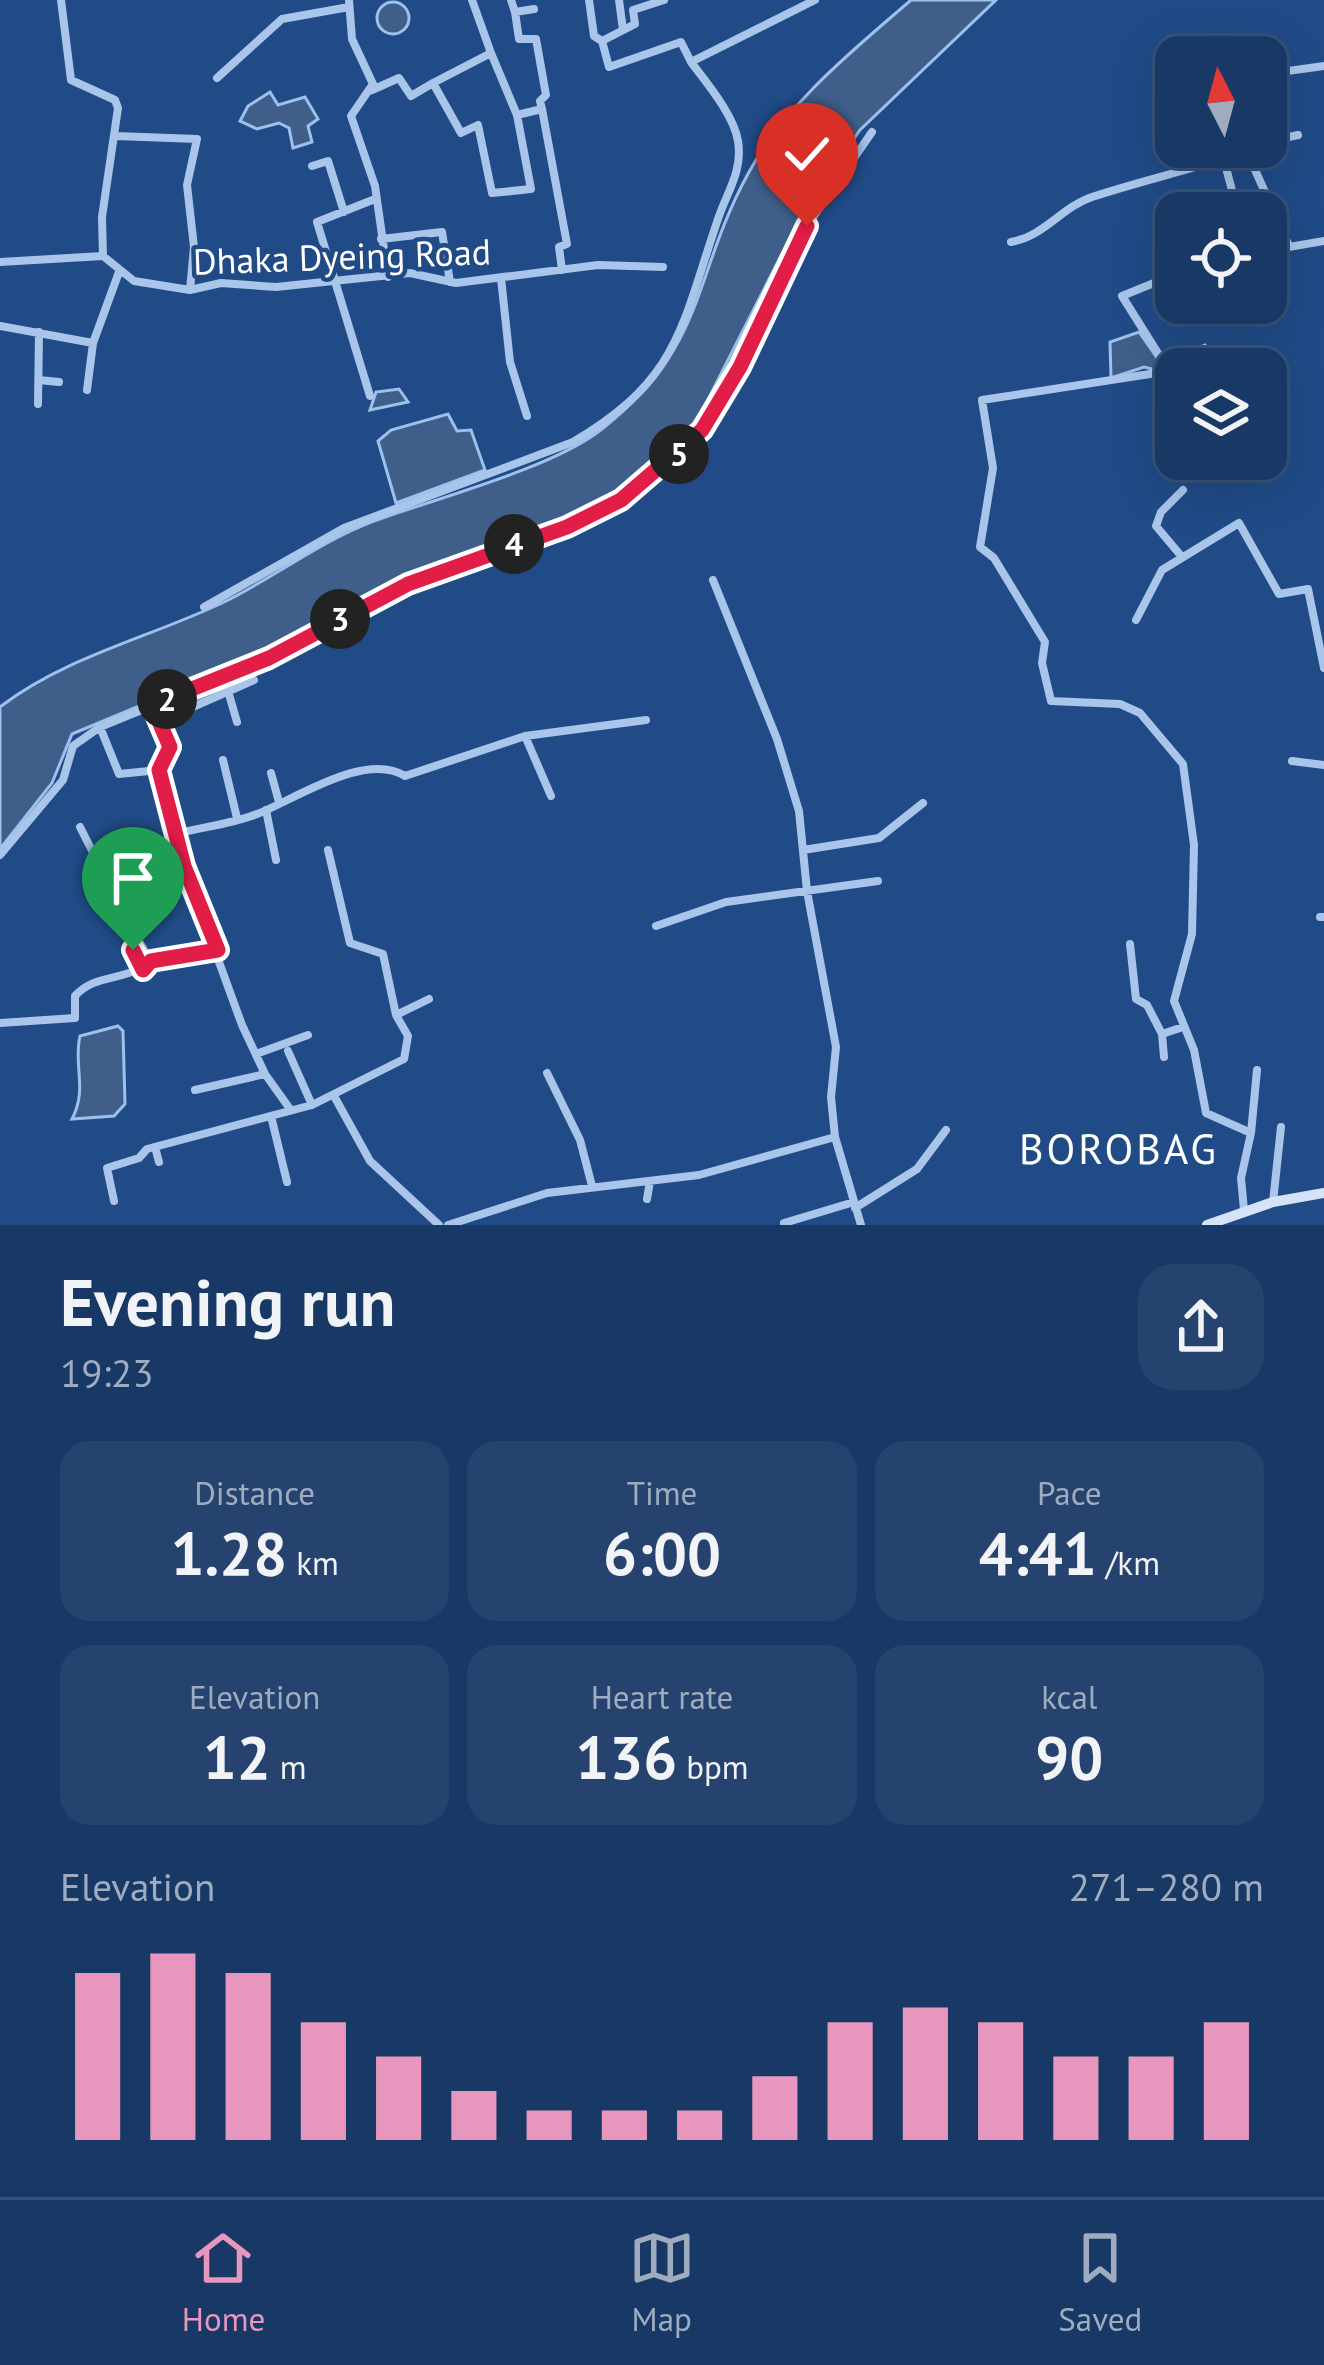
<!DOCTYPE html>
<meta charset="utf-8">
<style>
:root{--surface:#183865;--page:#25436e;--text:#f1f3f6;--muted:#9facbf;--line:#365279;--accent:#e797bd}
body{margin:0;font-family:"PT Sans",sans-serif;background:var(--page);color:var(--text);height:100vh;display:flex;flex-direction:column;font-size:45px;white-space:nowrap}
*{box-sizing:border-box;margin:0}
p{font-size:39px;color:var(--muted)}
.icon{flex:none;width:66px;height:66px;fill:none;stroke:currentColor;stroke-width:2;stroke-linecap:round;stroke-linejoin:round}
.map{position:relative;height:1225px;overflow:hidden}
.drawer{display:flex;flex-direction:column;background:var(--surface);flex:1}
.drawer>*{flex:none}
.needle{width:78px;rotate:354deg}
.fabs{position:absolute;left:1155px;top:36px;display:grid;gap:24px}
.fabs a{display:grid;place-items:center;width:132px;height:132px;border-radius:24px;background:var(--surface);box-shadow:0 12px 48px #0002,0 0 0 3px var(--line);font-size:60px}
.pin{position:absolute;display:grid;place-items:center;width:102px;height:102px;color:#fff;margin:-123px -51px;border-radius:50% 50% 50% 0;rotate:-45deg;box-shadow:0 0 12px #0007}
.pin .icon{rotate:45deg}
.km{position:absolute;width:60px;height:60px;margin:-30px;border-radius:50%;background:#222;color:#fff;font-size:33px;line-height:60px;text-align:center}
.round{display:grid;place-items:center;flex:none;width:126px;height:126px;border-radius:36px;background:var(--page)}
.summary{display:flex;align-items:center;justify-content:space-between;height:204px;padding:0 60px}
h1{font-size:66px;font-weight:600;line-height:90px}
.metrics{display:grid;grid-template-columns:repeat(3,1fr);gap:18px;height:204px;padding:12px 60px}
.metrics div{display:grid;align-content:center;border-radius:30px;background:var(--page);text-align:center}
.metrics b{font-size:60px;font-weight:600}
.metrics small{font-size:33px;font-weight:400}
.metrics p{font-size:33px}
.chart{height:336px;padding:24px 60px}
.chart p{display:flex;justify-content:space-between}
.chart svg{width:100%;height:216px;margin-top:12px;stroke:var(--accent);stroke-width:6}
.tab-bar{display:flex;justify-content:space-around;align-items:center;height:168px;border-top:3px solid var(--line);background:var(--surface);font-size:33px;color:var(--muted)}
.tab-bar a{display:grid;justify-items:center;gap:6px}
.tab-bar .on{color:var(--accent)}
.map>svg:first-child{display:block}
</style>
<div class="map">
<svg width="1324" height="1225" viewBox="0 0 1324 1225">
<rect width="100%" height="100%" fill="#204b87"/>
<!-- water -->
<path fill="#3f5f8a" stroke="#9dc0ec" stroke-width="3" d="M 911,0 L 996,0 L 860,130 L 801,216 L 690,435 L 645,476 L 561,523 L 403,584 L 271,651 L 72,734 L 52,783 L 0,849 L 0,707 C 65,657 148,638 222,603 C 274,578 320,541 374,521 C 437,498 553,468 602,429 C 709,344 691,277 749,172 C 788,102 851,52 911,0 Z
M377 18a16 16 0 1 1 32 0a16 16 0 1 1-32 0Z
M 270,92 L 278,105 L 305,97 L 318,119 L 308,126 L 312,142 L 293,148 L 289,128 L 279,123 L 257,129 L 240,121 L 248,106 Z
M 1139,332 L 1162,365 L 1160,371 L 1144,367 L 1111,378 L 1110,342 Z
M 1205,345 L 1226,369 L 1176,369 L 1176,375 L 1175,358 Z
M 399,389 L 408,402 L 370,410 L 376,392 Z
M 448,414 L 457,431 L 471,430 L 485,470 L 396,503 L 378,441 L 391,430 Z
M 118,1026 L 123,1031 L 125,1104 L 114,1116 L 72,1119 C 88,1089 73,1065 80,1036 Z"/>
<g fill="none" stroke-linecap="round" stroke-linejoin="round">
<!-- minor -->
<path stroke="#a9c5ea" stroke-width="8" d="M 61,0 L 71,80 L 115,100 L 118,108 L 102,217 L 103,256 L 134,281 L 190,290 L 221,283 L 276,287 L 410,273 L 456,283 L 598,265 L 663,267
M 349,0 L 352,39 L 373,84 L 351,116 L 375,186 L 388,277
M 472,0 L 491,53
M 511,0 L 515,12
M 589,0 L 594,36 L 602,41 L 609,67 L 681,42 L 691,62 L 815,0
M 619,0 L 623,30
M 534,9 L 515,12 L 519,39 L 536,39 L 546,95 L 540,101 L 542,109
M 602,41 L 635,24 L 633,10 L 664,0
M 1266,74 L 1324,66
M 217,78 L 282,19 L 349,7
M 433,83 L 491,53 L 517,115
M 372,90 L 399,78 L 411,96 L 433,83 L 461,133 L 478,125 L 492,193 L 531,189 L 517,115 L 542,109 L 567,244 L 559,247 L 562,270
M 116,136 L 197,139 L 187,185 L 194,247 L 190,290
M 1266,142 L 1298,135
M 1210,147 L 1225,164 L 1238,213
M 1251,147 L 1252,163 L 1289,246
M 312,166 L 328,161 L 344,212
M 381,239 L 442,232 L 450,282
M 1011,242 C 1043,237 1062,207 1092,197 C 1134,183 1177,173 1219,160
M 1266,251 L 1324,241
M 0,262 L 103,256
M 1176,274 L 1122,296 L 1166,366 L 1163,372 L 982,400 L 993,468 L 980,547 L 994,558 L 1045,642 L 1042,663 L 1051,701 L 1120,704 L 1140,713 L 1183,764 L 1194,845 L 1192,934 L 1174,1001 L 1194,1050 L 1206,1113 L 1251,1133 L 1241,1178 L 1244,1210
M 501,278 L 510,362 L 527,416
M 0,326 L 93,343
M 39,380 L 59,382
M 87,390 L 93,343 L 119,272
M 370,396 L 317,222 L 375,199
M 38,404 L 39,332
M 1182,557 L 1156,526 L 1161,512 L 1183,490
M 713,580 L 777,739 L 799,811 L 807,891 L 836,1047 L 831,1097 L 835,1137
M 204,607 L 344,528 L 573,442 C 680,379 681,327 718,219 C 727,192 743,171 738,141 C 734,115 706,82 691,62
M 1136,620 L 1162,570 L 1239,523 L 1279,594 L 1308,589 L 1324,668
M 228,691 L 237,722
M 100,727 L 119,774 L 159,770
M 525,736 L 551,796
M 223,760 L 237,818
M 1292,761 L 1324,765
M 159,770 L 184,866 L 242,1025 L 265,1074 L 290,1109
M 159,770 L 170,747 L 161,721 L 254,680
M 271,773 L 279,802
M 266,810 L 276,860
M 80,827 L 135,935 L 129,940 L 142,969
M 175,834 C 202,827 232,824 257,814 C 296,799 365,751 405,776 L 525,736 L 646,720
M 803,850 L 879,838 L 923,803
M 0,855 L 63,780 L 73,746 L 100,727 L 269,658 L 408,584 L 567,527 L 621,500 L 669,464 L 702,431 L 740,367 L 807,226 L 872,132
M 1320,917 L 1324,917
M 656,926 L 726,902 L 878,881
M 135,935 L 150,960 L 218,950
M 1130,944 L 1136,999 L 1147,1005 L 1162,1034
M 396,1015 L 429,999
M 0,1023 L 75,1018 L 75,996 C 96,972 131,982 150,960
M 288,1051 L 312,1105
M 256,1054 L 308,1035
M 1164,1057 L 1162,1034 L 1183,1027
M 547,1073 L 580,1140 L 592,1186
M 195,1090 L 265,1074
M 334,1096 L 370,1161 L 439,1225
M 271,1116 L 287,1182
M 1251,1133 L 1257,1070
M 155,1147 L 159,1162
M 647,1199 L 650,1181
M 114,1201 L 107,1168 L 139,1158 L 147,1149 L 312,1105 L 404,1059 L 408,1036 L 396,1015 L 383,954 L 350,943 L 328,850
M 1273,1202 L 1281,1127
M 855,1208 L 917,1169 L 946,1130
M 784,1223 L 854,1202
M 448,1225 L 547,1193 L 699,1175 L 835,1137 L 861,1225"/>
<!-- secondary -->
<path stroke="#d5e3f8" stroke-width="10" d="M 1207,1225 L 1273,1202 L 1324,1193"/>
</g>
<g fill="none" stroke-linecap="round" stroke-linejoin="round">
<defs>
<path id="route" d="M 133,950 L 143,970 L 151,961 L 218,950 L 184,866 L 159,770 L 170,747 L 152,705 L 269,658 L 408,584 L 567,527 L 621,500 L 702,430 L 740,367 L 807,226"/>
</defs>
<!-- route casing -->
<use href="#route" stroke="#fff" stroke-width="24"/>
<!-- route -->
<use href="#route" stroke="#e11d48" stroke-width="15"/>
</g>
<g text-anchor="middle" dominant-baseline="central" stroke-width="9" stroke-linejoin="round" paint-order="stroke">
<!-- street labels -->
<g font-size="36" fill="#fff" stroke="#204b87">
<text transform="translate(342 256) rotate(-2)">Dhaka Dyeing Road</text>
</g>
<!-- quarter labels -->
<g font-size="42" letter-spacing="3" fill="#fff" stroke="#204b87">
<text x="1119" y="1148">BOROBAG</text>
</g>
</g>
</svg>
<div class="fabs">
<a><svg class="needle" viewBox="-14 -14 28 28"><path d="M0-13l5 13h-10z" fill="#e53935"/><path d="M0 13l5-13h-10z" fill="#9facbf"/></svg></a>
<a><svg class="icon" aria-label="locate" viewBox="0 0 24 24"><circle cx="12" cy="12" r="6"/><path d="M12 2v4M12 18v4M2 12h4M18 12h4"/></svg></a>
<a><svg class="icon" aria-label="layers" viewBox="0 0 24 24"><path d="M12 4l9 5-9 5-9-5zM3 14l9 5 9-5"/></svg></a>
</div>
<div class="pin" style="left:133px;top:950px;background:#1e9e55"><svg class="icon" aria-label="arrive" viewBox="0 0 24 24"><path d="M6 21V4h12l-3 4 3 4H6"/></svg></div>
<div class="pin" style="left:807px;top:226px;background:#d93025"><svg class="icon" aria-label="check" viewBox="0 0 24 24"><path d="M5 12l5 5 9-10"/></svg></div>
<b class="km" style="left:167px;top:699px">2</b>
<b class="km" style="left:340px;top:619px">3</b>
<b class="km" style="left:514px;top:544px">4</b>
<b class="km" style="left:679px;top:454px">5</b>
</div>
<section class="drawer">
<div class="summary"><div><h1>Evening run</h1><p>19:23</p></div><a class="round"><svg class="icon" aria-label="share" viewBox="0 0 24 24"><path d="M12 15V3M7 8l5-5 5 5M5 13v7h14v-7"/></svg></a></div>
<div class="metrics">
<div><p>Distance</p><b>1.28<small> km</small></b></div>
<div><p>Time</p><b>6:00</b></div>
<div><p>Pace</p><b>4:41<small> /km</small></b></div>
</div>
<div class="metrics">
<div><p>Elevation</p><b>12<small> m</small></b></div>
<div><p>Heart rate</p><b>136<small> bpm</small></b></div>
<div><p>kcal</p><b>90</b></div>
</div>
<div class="chart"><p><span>Elevation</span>271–280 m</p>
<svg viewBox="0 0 160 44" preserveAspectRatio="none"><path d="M5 44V10M15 44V6M25 44V10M35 44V20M45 44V27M55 44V34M65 44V38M75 44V38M85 44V38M95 44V31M105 44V20M115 44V17M125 44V20M135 44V27M145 44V27M155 44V20"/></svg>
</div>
</section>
<nav class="tab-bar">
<a class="on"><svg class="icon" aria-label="home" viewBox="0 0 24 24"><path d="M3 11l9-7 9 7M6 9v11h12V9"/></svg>Home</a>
<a><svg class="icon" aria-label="map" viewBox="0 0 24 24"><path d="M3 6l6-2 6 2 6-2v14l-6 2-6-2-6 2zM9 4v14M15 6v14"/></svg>Map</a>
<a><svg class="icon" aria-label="saved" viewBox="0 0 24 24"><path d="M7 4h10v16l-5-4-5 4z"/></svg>Saved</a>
</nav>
